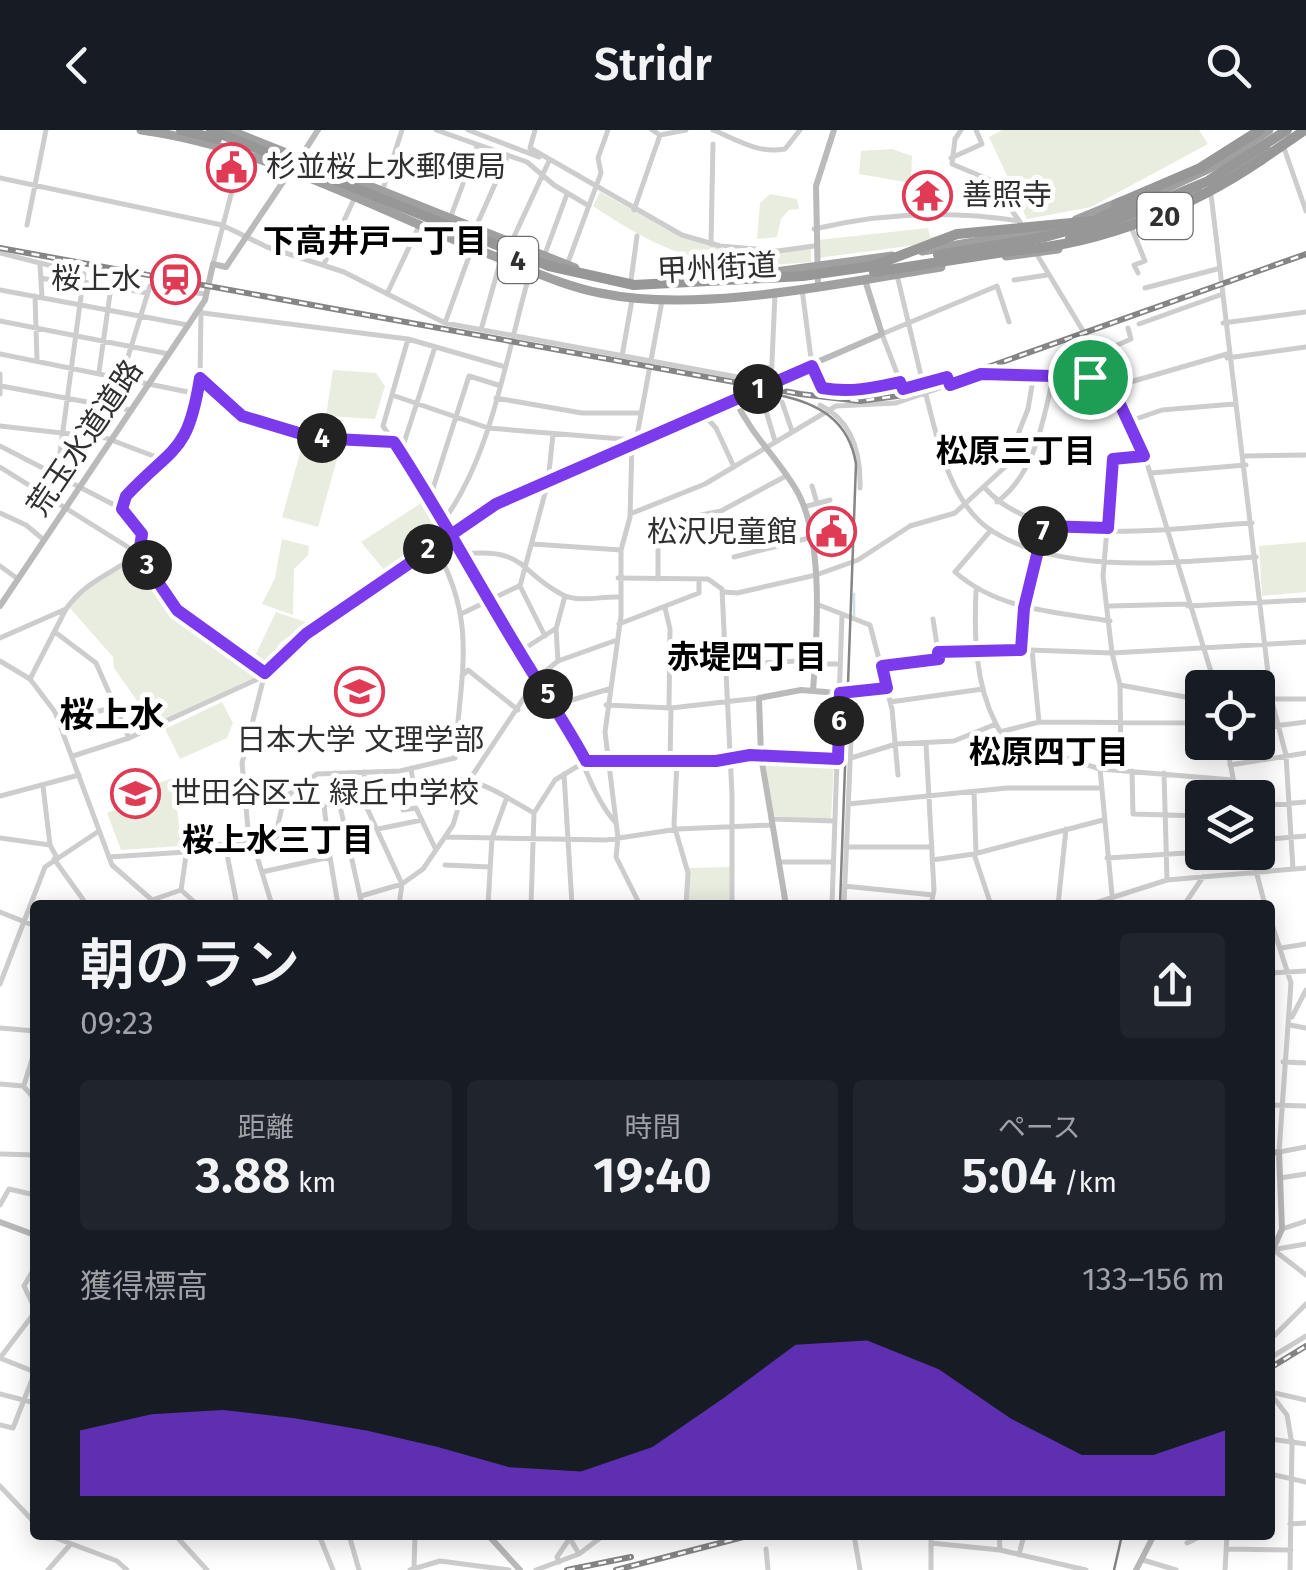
<!DOCTYPE html>
<html lang="ja">
<meta charset="utf-8">
<style>
:root{--surface:#171b24;--page:#20242c;--text:#f1f3f6;--muted:#9ea1a6;--accent:#7c3aed}
body{margin:0;font-family:"Fira Sans","Noto Sans JP",sans-serif;background:var(--page);color:var(--text);height:100vh;display:flex;flex-direction:column;font-size:38px;white-space:nowrap}
*{box-sizing:border-box;margin:0}
p{font-size:32px;color:var(--muted)}
.icon{flex:none;width:55px;height:55px;fill:none;stroke:currentColor;stroke-width:2;stroke-linecap:round;stroke-linejoin:round}
.map{position:relative;flex:1;overflow:hidden}
.panel{position:absolute;left:30px;top:770px;width:1245px;height:640px;display:flex;flex-direction:column;background:var(--surface);border-radius:10px;box-shadow:0 5px 25px #0003}
.panel>*{flex:none}
.tools{position:absolute;left:1185px;top:540px;display:grid;gap:20px}
.tools a{display:grid;place-items:center;width:90px;height:90px;border-radius:10px;background:var(--surface);box-shadow:0 5px 25px #0003;font-size:50px}
.pin{position:absolute;display:grid;place-items:center;width:85px;height:85px;color:#fff;margin:-42px;border:5px solid #fff;border-radius:50%;box-shadow:0 2px 10px #0007}
.km{position:absolute;width:50px;height:50px;margin:-25px;border-radius:50%;background:#222;color:#fff;font-size:28px;line-height:50px;text-align:center}
.round{display:grid;place-items:center;flex:none;width:105px;height:105px;border-radius:10px;background:var(--page)}
.headline{display:flex;align-items:center;justify-content:space-between;height:170px;padding:0 50px}
h1{font-size:55px;font-weight:600;line-height:75px}
.figures{display:grid;grid-template-columns:repeat(3,1fr);gap:15px;height:170px;padding:10px 50px}
.figures div{display:grid;align-content:center;border-radius:10px;background:var(--page);text-align:center}
.figures b{font-size:50px;font-weight:600}
.figures small{font-size:28px;font-weight:400}
.figures p{font-size:28px}
.chart{height:280px;padding:20px 50px}
.chart p{display:flex;justify-content:space-between}
.chart svg{width:100%;height:180px;margin-top:10px;fill:var(--accent);opacity:.7}
header{display:flex;justify-content:space-between;align-items:center;height:130px;padding:0 50px;background:var(--surface);font-size:45px;font-weight:600}
.map>svg:first-child{display:block}
</style>
<header><svg class="icon" aria-label="back" viewBox="0 0 24 24"><path d="M15 5l-7 7 7 7"/></svg>Stridr<svg class="icon" aria-label="search" viewBox="0 0 24 24"><circle cx="10" cy="10" r="6"/><path d="M15 15l6 6"/></svg></header>
<div class="map">
<svg width="1306" height="1440" viewBox="0 0 1306 1440">
<rect width="100%" height="100%" fill="#fff"/>
<!-- green -->
<path fill="#e8eddf" d="M 1002,0 L 1199,0 L 1208,14 L 1091,77 L 1027,89 L 989,7 Z
M 892,19 L 912,26 L 911,53 L 859,44 L 861,21 Z
M 600,62 C 674,103 723,129 811,118 L 811,132 C 714,141 674,130 593,76 Z
M 770,64 L 797,69 L 799,79 L 789,80 L 781,89 L 777,107 L 757,109 L 760,73 Z
M 1020,94 L 1013,102 L 818,128 L 818,110 L 928,98 L 930,107 Z
M 333,240 L 376,243 L 385,256 L 375,289 L 326,286 Z
M 304,309 L 340,319 L 318,397 L 282,387 Z
M 423,372 L 439,404 L 385,441 L 361,412 Z
M 282,409 L 309,416 L 308,425 L 294,439 L 293,485 L 262,474 L 275,448 Z
M 1306,412 L 1306,462 L 1262,466 L 1259,416 Z
M 139,427 L 170,481 L 262,544 L 154,595 L 114,538 L 113,527 L 70,478 L 83,460 Z
M 276,482 L 309,493 L 281,512 L 264,536 L 254,528 Z
M 222,572 L 233,593 L 227,608 L 180,629 L 165,599 Z
M 765,628 L 834,631 L 831,690 L 773,686 Z
M 174,648 L 181,716 L 121,720 L 107,683 L 160,661 L 158,653 Z
M 730,737 L 730,775 L 689,775 L 689,738 Z"/>
<g fill="none" stroke-linecap="round" stroke-linejoin="round">
<!-- stream -->
<path stroke="#cce2eb" stroke-width="2.5" d="M 854,487 L 854,464"/>
<!-- minor -->
<path stroke="#cdcdcd" stroke-width="5" d="M 436,0 L 527,32 L 554,55 L 589,76
M 468,0 L 539,27
M 535,0 L 530,18 L 682,105 L 720,116 L 778,121 L 814,116
M 652,0 L 660,5 L 686,0
M 713,0 C 738,10 758,24 785,19 L 800,0
M 961,0 L 955,9 L 952,34 L 990,50 L 1020,92
M 1284,18 L 1306,81
M 951,28 L 982,14 L 976,0
M 0,48 L 222,95 L 267,117 L 344,142 L 445,193 L 743,248 L 772,236
M 383,59 L 402,0
M 1211,64 L 1271,568 L 1286,625 L 1293,739
M 634,80 L 660,5
M 451,86 L 477,16
M 27,95 L 46,0
M 475,99 L 508,25
M 814,99 C 881,83 950,80 1019,91
M 1132,99 L 1145,131 L 1134,135 L 1138,143
M 512,111 L 549,31
M 711,114 L 713,14
M 0,123 L 84,144 L 57,345
M 1036,123 L 1097,224 L 1142,317 L 1216,558
M 545,124 L 567,64
M 213,134 L 241,26
M 324,134 L 354,69
M 40,135 L 42,167
M 567,135 L 601,43 L 598,28 L 608,0
M 897,145 L 923,254
M 41,148 L 83,156
M 631,150 L 637,106
M 1014,150 L 1047,145
M 83,152 L 148,163
M 1145,158 L 1217,139
M 802,159 L 812,236 L 822,258 L 865,261 L 900,252
M 0,160 L 188,195
M 168,160 L 206,164
M 387,164 L 419,96
M 35,166 L 37,230
M 201,180 L 200,248 L 242,286 L 315,308 L 394,312
M 203,183 L 408,209 L 502,236
M 0,191 L 169,224
M 445,193 L 472,118
M 1223,193 L 1306,182
M 1139,194 L 1220,165
M 481,200 L 501,129
M 408,209 L 383,296 C 445,389 504,487 560,584 C 580,619 591,666 616,693
M 0,224 L 198,264
M 1097,224 L 1131,209 L 1128,198
M 622,226 L 632,170
M 1227,228 L 1306,217
M 99,242 L 111,157
M 0,244 L 0,264
M 122,246 L 150,156 L 161,158
M 771,253 L 775,164
M 950,255 L 947,247 L 903,259 L 882,204 L 997,156 L 1009,192
M 1,256 L 130,280
M 1113,257 L 1227,224
M 759,258 L 775,311
M 392,265 L 488,298 L 634,310
M 926,265 C 938,310 949,373 992,401 C 1063,446 1176,432 1256,427
M 496,268 L 582,283 L 641,283
M 782,272 L 792,301
M 820,275 C 853,291 861,324 860,358
M 703,284 L 716,298 L 734,337
M 1130,291 L 1162,280 L 1234,274
M 0,296 L 106,308 L 164,330
M 636,311 L 662,171
M 632,314 L 630,387 L 621,420 L 621,486 L 605,602 L 618,708 L 616,727 L 640,775
M 0,316 L 122,379
M 401,322 L 435,217
M 1245,326 L 1306,325
M 0,337 L 139,424
M 1151,343 L 1246,335
M 812,356 L 817,373
M 985,358 C 1041,422 1175,397 1252,393
M 429,371 L 469,246 L 498,255
M 997,372 C 1035,344 1043,291 1053,248
M 804,377 L 830,370
M 0,383 L 26,395 L 44,410
M 630,384 L 705,354 L 836,276 L 896,273 L 981,244 L 1074,249 L 1106,244
M 442,393 C 493,325 506,223 530,143
M 991,400 L 955,442 C 998,480 1055,482 1110,491
M 532,414 L 621,420
M 463,424 C 528,418 518,442 563,465 C 580,473 601,466 619,467
M 734,427 L 809,408
M 0,436 L 18,449
M 618,448 L 708,449 L 722,459 L 732,665 L 732,775
M 658,449 L 658,394 L 721,381 L 786,346
M 976,461 C 974,506 975,553 996,594
M 723,462 L 737,463 L 816,445 L 858,430 L 910,396 L 955,383 L 1005,337 L 1028,279 L 1034,244
M 819,475 L 870,495 L 892,579 L 898,645
M 1110,476 L 1187,474
M 1188,476 L 1306,470
M 665,478 L 670,499 L 669,576
M 463,483 L 519,456
M 619,494 L 699,463 L 699,452
M 55,502 L 96,533 L 129,608
M 545,506 L 520,456 L 548,352 L 553,304
M 0,508 L 66,479
M 1021,520 L 1024,478 L 1044,396
M 1032,520 L 1039,592
M 519,522 L 555,499
M 938,522 L 976,518 L 1112,523 L 1306,512
M 558,531 L 556,499 L 565,466
M 725,535 L 815,530
M 882,535 L 939,529 L 933,489
M 462,546 L 468,540 L 518,580
M 30,549 L 66,479
M 1120,555 L 1202,570
M 826,562 L 887,558
M 1258,569 L 1306,569
M 890,572 L 983,559
M 555,575 L 609,559
M 606,575 L 671,578 L 759,568
M 59,592 L 114,577
M 1258,598 L 1306,592
M 1000,602 L 1039,592 L 1202,593
M 1226,612 L 1237,668
M 926,613 L 934,760 L 931,775
M 851,628 L 896,614 L 954,611 L 996,594 L 1012,624 L 1059,626 L 1100,639 L 1233,650
M 670,631 L 671,579
M 677,631 L 674,695 L 688,743 L 686,775
M 1230,635 L 1306,623
M 411,638 L 413,652 C 473,643 483,654 534,683
M 1100,639 L 1112,765
M 1121,640 L 1120,555 L 1112,523 L 1103,446 L 1113,329 L 1145,326
M 1132,641 L 1133,684 L 1202,686
M 364,642 L 367,678 L 402,754 L 399,775
M 335,643 L 340,675
M 1164,643 L 1167,750
M 43,656 L 50,715 L 56,726
M 974,661 L 976,723
M 0,666 L 79,645
M 284,668 L 340,676 L 362,775
M 848,674 L 1007,658 L 1100,658
M 1258,676 L 1306,672
M 403,680 L 416,678 L 436,720
M 771,689 L 835,691
M 378,699 L 422,690
M 446,707 L 606,710 L 678,699 L 772,695
M 0,708 L 50,715
M 275,708 L 284,668 L 317,644 L 400,641 L 455,628 C 460,543 479,493 434,415 L 514,365 L 734,268
M 249,710 L 242,633 L 265,543
M 252,710 L 272,775
M 1258,710 L 1306,706
M 225,714 L 237,775
M 846,717 L 932,717
M 1251,722 L 1265,775
M 974,724 L 991,775
M 109,727 L 186,722
M 330,727 L 338,775
M 1107,728 L 1202,722
M 54,729 L 87,775
M 932,730 L 974,724 L 1103,690
M 779,732 L 833,732
M 445,735 L 490,737
M 262,742 L 330,727 L 324,675
M 844,756 L 933,765
M 181,760 L 187,719 L 328,699
M 361,766 L 402,754 L 423,739 L 453,695 L 464,658 L 537,548 L 558,531 L 614,511
M 1095,773 L 1167,750 L 1306,738
M 488,775 L 492,708 L 507,667
M 531,775 L 534,683 L 555,650 L 586,631 L 716,631 L 750,625 L 838,629
M 832,775 L 842,485
M 844,775 L 853,563
M 1058,775 L 1066,699
M 1184,775 L 1203,747
M 0,782 L 35,796
M 1270,788 L 1291,853 L 1279,1022
M 1281,818 L 1306,814
M 1270,843 L 1306,841
M 0,854 L 45,737 L 99,701
M 1292,887 L 1306,860
M 1290,895 L 1306,898
M 0,898 L 35,901
M 1283,932 L 1306,933
M 0,954 L 23,956 L 35,969
M 24,955 L 35,920
M 1270,975 L 1306,976
M 1280,1048 L 1306,1044
M 0,1075 L 9,1059 L 35,1065
M 1282,1099 L 1306,1091
M 1275,1121 L 1306,1145
M 35,1137 L 24,1156 L 35,1179
M 1270,1210 L 1306,1174
M 0,1228 L 35,1182
M 1270,1228 L 1306,1206
M 1270,1262 L 1306,1270
M 0,1264 L 35,1273
M 1273,1267 L 1287,1285 L 1292,1314 L 1290,1440
M 0,1295 L 13,1298 L 35,1242 L 0,1228
M 1270,1309 L 1306,1314
M 1270,1344 L 1306,1352
M 0,1356 L 35,1393
M 1290,1394 L 1306,1393
M 48,1405 L 117,1431 L 127,1440
M 175,1405 L 207,1440
M 319,1405 L 333,1440
M 349,1405 L 359,1440
M 854,1405 L 860,1440
M 931,1405 L 931,1440
M 999,1405 L 1000,1420
M 931,1413 L 1000,1420 L 1086,1440
M 1187,1413 L 1203,1405
M 766,1419 L 768,1440
M 1226,1419 L 1291,1420
M 1019,1425 L 1024,1405
M 1143,1430 L 1176,1440
M 559,1432 L 557,1427 L 570,1408
M 414,1438 L 415,1405
M 48,1440 L 69,1416
M 1225,1440 L 1227,1405"/>
<!-- tertiary -->
<path stroke="#cdcdcd" stroke-width="5" d="M 139,424 L 142,404 L 122,373 L 187,305 L 194,289 L 200,248
M 139,424 L 177,480 L 265,543
M 66,479 C 86,451 112,443 139,424
M 0,531 L 30,549 L 55,582 L 112,735 L 152,770 L 181,760 L 198,775
M 815,534 L 840,534
M 73,626 L 129,608 L 260,548 L 286,519 L 434,415
M 564,644 L 572,775
M 1084,775 L 1095,773
M 1279,1022 L 1306,1017
M 0,1024 L 35,1025
M 1277,1119 L 1306,1114
M 568,1405 L 579,1424
M 410,1440 L 440,1431 L 509,1440
M 536,1440 L 579,1424 L 604,1405"/>
<!-- secondary -->
<path stroke="#bababa" stroke-width="6" d="M 300,28 L 318,0
M 818,156 L 816,56 L 834,0
M 0,476 L 205,170 L 213,134 L 226,137 L 289,43
M 813,561 C 817,507 824,411 798,363 C 779,329 753,308 734,268 L 882,204 L 865,150
M 786,775 L 761,626 L 759,568 L 801,560 L 826,562
M 1270,1023 L 1279,1022 L 1282,1099 L 1270,1126
M 0,1092 L 35,1105
M 488,1405 L 520,1440
M 1136,1440 L 1154,1405"/>
<!-- trunk -->
<path stroke="#a0a0a0" stroke-width="9" d="M 141,0 C 266,17 383,83 499,128 C 532,141 565,156 600,163 C 700,184 840,153 941,137
M 229,0 L 575,138
M 1212,53 L 1266,19
M 1150,66 L 1219,34 L 1269,0
M 1076,90 L 1122,71
M 1116,95 L 1198,60
M 922,121 L 1049,99
M 1006,126 L 1058,119
M 768,143 L 892,126"/>
<!-- motorway -->
<path stroke="#979797" stroke-width="10" d="M 1261,30 L 1305,0
M 1116,74 L 1200,38 L 1260,0
M 1070,109 L 1208,51 L 1287,0
M 938,125 L 1045,107 L 1092,94
M 874,142 L 1024,119"/>
<!-- tram -->
<path stroke="#858585" stroke-width="2.5" d="M 778,265 C 818,273 849,290 856,334 L 840,775
M 1114,1440 L 1122,1405"/>
<defs>
<path id="rail" d="M 0,118 L 800,264 L 860,271 L 912,264 L 1306,124
M 1270,1238 L 1306,1216
M 567,1440 L 631,1427
M 616,1440 L 751,1405"/>
</defs>
<!-- rail casing -->
<use href="#rail" stroke="#858585" stroke-width="6"/>
<!-- rail -->
<use href="#rail" stroke="#fff" stroke-width="2.5" stroke-dasharray="8" stroke-linecap="butt"/>
<!-- motorway-bridge -->
<path stroke="#979797" stroke-width="10" d="M 181,0 L 217,9
M 211,0 L 549,136 L 634,155 L 803,146 L 873,136 L 957,104 L 1103,90
M 1099,88 L 1156,62
M 1018,120 C 1102,114 1192,77 1261,30"/>
</g>
<g fill="none" stroke-linecap="round" stroke-linejoin="round">
<defs>
<path id="route" d="M 1090,247 L 981,244 L 950,255 L 947,247 L 903,259 L 900,252 C 873,258 850,263 822,258 L 812,236 L 496,374 L 306,504 L 265,543 L 177,480 L 139,424 L 142,404 L 122,379 L 126,366 C 174,315 188,324 200,248 L 242,286 L 315,308 L 394,312 C 438,379 476,450 518,519 C 540,556 565,592 586,631 L 716,631 L 750,625 L 838,629 L 840,563 L 887,558 L 882,536 L 939,529 L 938,522 L 1021,520 L 1024,478 L 1044,396 L 1108,398 L 1113,329 L 1144,326 L 1106,244 L 1090,247"/>
</defs>
<!-- route casing -->
<use href="#route" stroke="#fff" stroke-width="20"/>
<!-- route -->
<use href="#route" stroke="#7c3aed" stroke-width="12"/>
</g>
<!-- icons -->
<defs>
<symbol id="civic-ring" viewBox="-11 -11 22 22"><circle r="9.5" fill="#fff" stroke="#e03a55" stroke-width="1.5"/><path d="M-.6-6.5H3V-4.5H.6V-3L4-1V1h2V6H-6V1h2V-1L-.6-3ZM-1.2 2.5V6h2.4V2.5Z" fill="#e03a55"/></symbol>
<symbol id="temple-ring" viewBox="-11 -11 22 22"><circle r="9.5" fill="#fff" stroke="#e03a55" stroke-width="1.5"/><path d="M0-6L5-2H3V0L6.5 2.5H4V6H1.5V3h-3V6H-4V2.5H-6.5L-3 0V-2H-5Z" fill="#e03a55"/></symbol>
<symbol id="station-ring" viewBox="-11 -11 22 22"><circle r="9.5" fill="#fff" stroke="#e03a55" stroke-width="1.5"/><path d="M-3-6H3Q5-6 5-4V2Q5 4 3 4L4.5 6H3L1.5 4h-3L-3 6H-4.5L-3 4Q-5 4-5 2V-4Q-5-6-3-6ZM-3.5-4v3h7v-3ZM-3.5 1v1.5H-2V1ZM2 1v1.5H3.5V1Z" fill="#e03a55"/></symbol>
<symbol id="university-ring" viewBox="-11 -11 22 22"><circle r="9.5" fill="#fff" stroke="#e03a55" stroke-width="1.5"/><path d="M0-5L7-2L0 1L-7-2ZM-4 1L0 2.5L4 1V4Q0 6-4 4Z" fill="#e03a55"/></symbol>
<symbol id="school-ring" viewBox="-11 -11 22 22"><circle r="9.5" fill="#fff" stroke="#e03a55" stroke-width="1.5"/><path d="M0-5L7-2L0 1L-7-2ZM-4 1L0 2.5L4 1V4Q0 6-4 4Z" fill="#e03a55"/></symbol>
</defs>
<g fill-rule="evenodd">
<use href="#civic-ring" x="204" y="10" width="55" height="55"/>
<use href="#temple-ring" x="900" y="38" width="55" height="55"/>
<use href="#station-ring" x="148" y="122" width="55" height="55"/>
<use href="#civic-ring" x="804" y="374" width="55" height="55"/>
<use href="#university-ring" x="332" y="534" width="55" height="55"/>
<use href="#school-ring" x="108" y="636" width="55" height="55"/>
</g>
<g text-anchor="middle" dominant-baseline="central" stroke-width="10" stroke-linejoin="round" paint-order="stroke">
<!-- shield labels -->
<g fill="#fff" stroke="#6e6e6e" stroke-width="2.5">
<rect x="1137.5" y="63" width="55" height="46" rx="8"/>
<rect x="498" y="107" width="40" height="46" rx="8"/>
</g>
<g font-size="28" font-weight="bold" fill="#303030">
<text x="1165" y="86">20</text>
<text x="518" y="130">4</text>
</g>
<!-- poi labels -->
<g font-size="30" fill="#303030" stroke="#fff" text-anchor="start">
<text x="266" y="37">杉並桜上水郵便局</text>
<text x="962" y="65">善照寺</text>
<text x="141" y="149" text-anchor="end">桜上水</text>
<text x="797" y="402" text-anchor="end">松沢児童館</text>
<text x="360" y="610" text-anchor="middle">日本大学 文理学部</text>
<text x="171" y="663">世田谷区立 緑丘中学校</text>
</g>
<!-- street labels -->
<g font-size="30" fill="#303030" stroke="#fff">
<text transform="translate(717 138) rotate(-3)">甲州街道</text>
<text transform="translate(85 308) rotate(-56)">荒玉水道道路</text>
</g>
<!-- neighbourhood labels -->
<g font-size="32" font-weight="bold" fill="#000" stroke="#fff">
<text x="375" y="111">下高井戸一丁目</text>
<text x="1016" y="321">松原三丁目</text>
<text x="747" y="527">赤堤四丁目</text>
<text x="1049" y="622">松原四丁目</text>
<text x="278" y="710">桜上水三丁目</text>
</g>
<!-- quarter labels -->
<g font-size="35" font-weight="bold" fill="#000" stroke="#fff">
<text x="112" y="585">桜上水</text>
</g>
</g>
</svg>
<div class="tools">
<a><svg class="icon" aria-label="locate" viewBox="0 0 24 24"><circle cx="12" cy="12" r="6"/><path d="M12 2v4M12 18v4M2 12h4M18 12h4"/></svg></a>
<a><svg class="icon" aria-label="layers" viewBox="0 0 24 24"><path d="M12 4l9 5-9 5-9-5zM3 14l9 5 9-5"/></svg></a>
</div>
<div class="pin" style="left:1090px;top:247px;background:#1e9e55"><svg class="icon" aria-label="arrive" viewBox="0 0 24 24"><path d="M6 21V4h12l-3 4 3 4H6"/></svg></div>
<b class="km" style="left:758px;top:259px">1</b>
<b class="km" style="left:428px;top:419px">2</b>
<b class="km" style="left:147px;top:435px">3</b>
<b class="km" style="left:322px;top:308px">4</b>
<b class="km" style="left:548px;top:564px">5</b>
<b class="km" style="left:839px;top:591px">6</b>
<b class="km" style="left:1043px;top:401px">7</b>
<section class="panel">
<div class="headline"><div><h1>朝のラン</h1><p>09:23</p></div><a class="round"><svg class="icon" aria-label="share" viewBox="0 0 24 24"><path d="M12 15V3M7 8l5-5 5 5M5 13v7h14v-7"/></svg></a></div>
<div class="figures">
<div><p>距離</p><b>3.88<small> km</small></b></div>
<div><p>時間</p><b>19:40</b></div>
<div><p>ペース</p><b>5:04<small> /km</small></b></div>
</div>
<div class="chart"><p><span>獲得標高</span>133–156 m</p>
<svg viewBox="0 0 160 44" preserveAspectRatio="none"><path d="M0 44V28L10 24L20 23L30 25L40 28L50 32L60 37L70 38L80 32L90 20L100 7L110 6L120 13L130 25L140 34L150 34L160 28V44z"/></svg>
</div>
</section>
</div>
